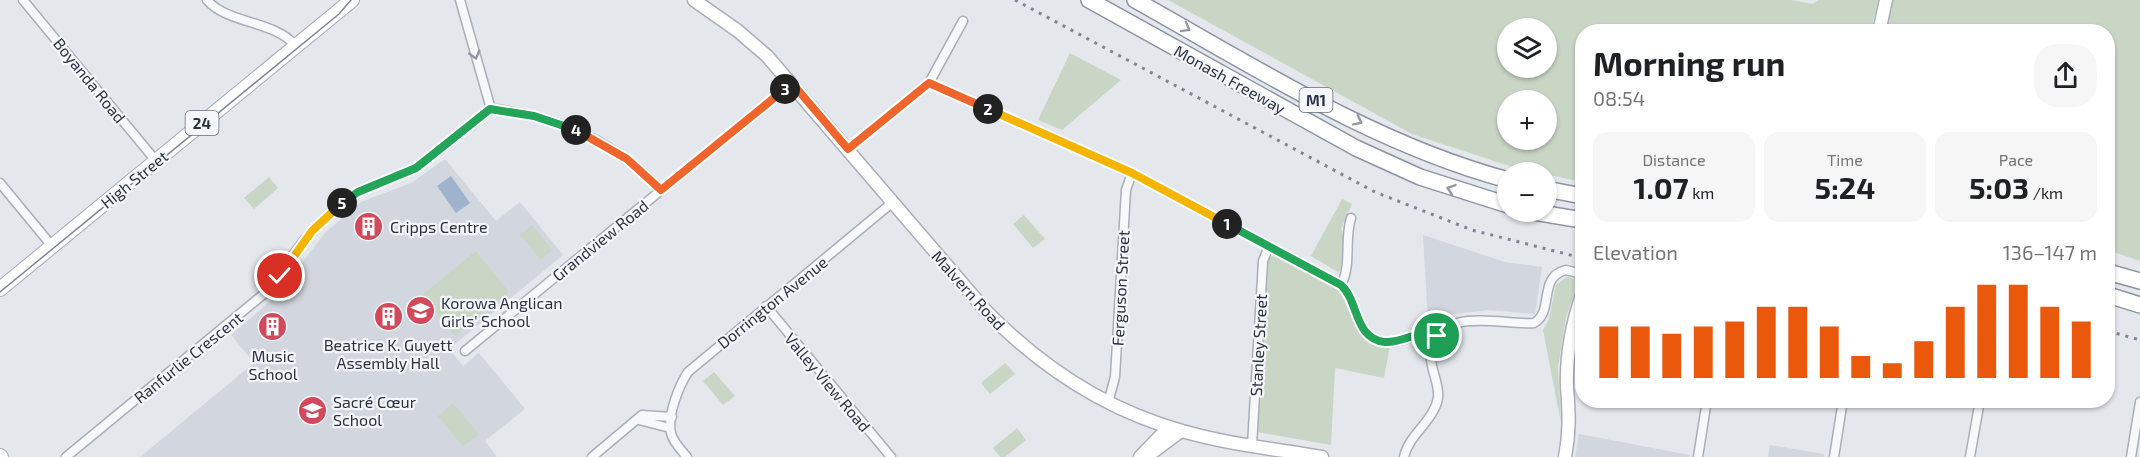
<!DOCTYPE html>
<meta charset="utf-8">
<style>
:root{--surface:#fff;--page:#f6f6f6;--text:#202124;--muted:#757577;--accent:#ea580c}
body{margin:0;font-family:"Exo 2",sans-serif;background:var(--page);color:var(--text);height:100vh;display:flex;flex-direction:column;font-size:22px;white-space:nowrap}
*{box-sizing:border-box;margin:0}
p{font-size:20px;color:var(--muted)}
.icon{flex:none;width:33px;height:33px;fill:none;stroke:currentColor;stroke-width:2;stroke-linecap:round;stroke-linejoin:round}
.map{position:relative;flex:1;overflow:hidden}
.drawer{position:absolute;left:1575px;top:24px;width:540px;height:384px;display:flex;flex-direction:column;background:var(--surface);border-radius:24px;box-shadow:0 2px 4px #0004}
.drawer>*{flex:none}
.controls{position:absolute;left:1497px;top:18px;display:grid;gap:12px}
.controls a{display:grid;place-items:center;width:60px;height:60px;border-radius:50%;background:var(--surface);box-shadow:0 2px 4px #0004;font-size:30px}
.pin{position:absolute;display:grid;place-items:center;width:51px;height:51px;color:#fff;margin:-26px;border:3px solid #fff;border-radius:50%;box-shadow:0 2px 6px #0007}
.km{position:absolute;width:30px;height:30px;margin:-15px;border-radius:50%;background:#222;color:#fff;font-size:16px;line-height:30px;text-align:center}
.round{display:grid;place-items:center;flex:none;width:63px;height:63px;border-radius:24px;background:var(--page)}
.overview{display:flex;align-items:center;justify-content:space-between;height:102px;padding:0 18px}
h1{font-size:33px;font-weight:700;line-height:45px}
.stats{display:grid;grid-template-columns:repeat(3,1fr);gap:9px;height:102px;padding:6px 18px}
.stats div{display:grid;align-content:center;border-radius:15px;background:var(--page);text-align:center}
.stats b{font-size:30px;font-weight:700}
.stats small{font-size:16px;font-weight:400}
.stats p{font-size:16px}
.chart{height:168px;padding:12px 18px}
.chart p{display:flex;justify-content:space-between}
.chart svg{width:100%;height:108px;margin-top:6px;stroke:var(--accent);stroke-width:6}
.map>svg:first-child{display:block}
</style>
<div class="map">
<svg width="2140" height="457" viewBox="0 0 2140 457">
<rect width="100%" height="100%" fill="#e4e7ec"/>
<!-- built -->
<path fill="#d2d6de" d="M 445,159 L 496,221 L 520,202 L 563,255 L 449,349 L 463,366 L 479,353 L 525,409 L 485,441 L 497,457 L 140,457 L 254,363 L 231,335 L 275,297 L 326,232 L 361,202 L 411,183 Z
M 1423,235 L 1505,262 L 1542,267 L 1535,314 L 1489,310 L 1454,314 L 1428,322 Z
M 1579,434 L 1690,455 L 1689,457 L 1575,457 Z
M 1770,445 L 1824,454 L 1824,457 L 1768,457 Z"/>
<!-- green -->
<path fill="#c9d6c5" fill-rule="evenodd" d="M 1168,0 L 1791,0 L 1813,4 L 1819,0 L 1878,0 L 1871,31 L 1582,32 L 1582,182 L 1509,166 L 1412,134 ZM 1508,28 L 1546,28 L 1546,68 L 1508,68 ZM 1508,100 L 1546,100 L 1546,140 L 1508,140 Z
M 1893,0 L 2140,0 L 2140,261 L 2108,250 L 2108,32 L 1886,31 Z
M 1070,53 L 1121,80 L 1062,130 L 1038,120 Z
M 269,177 L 278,188 L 254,209 L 244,198 Z
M 1342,199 L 1352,204 L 1341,229 L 1344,233 L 1341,269 L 1338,272 L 1311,256 Z
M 1024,215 L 1045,239 L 1033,248 L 1013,224 Z
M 532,225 L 552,250 L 541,260 L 520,235 Z
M 476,251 L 509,292 L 455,336 L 422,295 Z
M 1276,255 L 1340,290 L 1361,334 L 1370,341 L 1390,346 L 1384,378 L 1335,368 L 1331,445 L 1257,432 L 1267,265 L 1269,258 Z
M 1567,277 L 1579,280 L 1566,317 L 1558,367 L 1561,423 L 1543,330 L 1549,319 L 1556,285 Z
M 1582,323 L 1583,401 L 1582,402 L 1576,373 Z
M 1005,363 L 1015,374 L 990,394 L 981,383 Z
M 714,372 L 735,396 L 723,405 L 703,381 Z
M 453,403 L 479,434 L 463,447 L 438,416 Z
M 1017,428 L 1026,440 L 1005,457 L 1000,457 L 993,448 Z"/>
<!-- water -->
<path fill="#9fb4cc" d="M 451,176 L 470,203 L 456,213 L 437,186 Z"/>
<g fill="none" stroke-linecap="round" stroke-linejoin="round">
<defs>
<path id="street" d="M 23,0 L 156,161
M 207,0 C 227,24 274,20 296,46
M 460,0 L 491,109
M 929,83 L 1132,173 L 1341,285 C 1359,301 1353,333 1380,341 C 1399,347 1420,329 1439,333
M 848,149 L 929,83 L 963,21
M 0,183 L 52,246
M 1341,285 C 1352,265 1344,240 1351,218
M 766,306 L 891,457
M 465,351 L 792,83
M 1108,403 L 1115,377 L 1126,190 L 1132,173
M 639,420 L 670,428
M 1252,445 L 1263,261 L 1269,246
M 66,457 L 265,293 L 304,240 L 334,209 L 358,192 L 416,168 L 491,109 C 501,108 512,112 523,114 C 576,124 624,151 661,190
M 592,457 L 642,415 L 672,417
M 687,457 C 681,450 673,442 671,433 C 667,415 679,386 688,372 L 893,202
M 1404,457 C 1409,434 1434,421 1438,398 C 1440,383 1429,368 1431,353 C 1436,304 1505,326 1534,323 C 1555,311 1537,277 1566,270 L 1582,274
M 1698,457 L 1707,400
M 1834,457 L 1843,400
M 1970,457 L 1980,400
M 2131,457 L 2140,402"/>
<path id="secondary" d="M 694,0 L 738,31 L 767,56 L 986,311 C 1041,367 1106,410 1182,431 C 1227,444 1275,449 1322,457
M 1879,32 L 1886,0
M 1140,457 L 1169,427
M 1146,457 L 1181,431
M 1565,457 C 1570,431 1569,413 1567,387 C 1566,355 1572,324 1582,295"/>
<path id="primary" d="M 0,289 L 352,0
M 0,456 L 1,457"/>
<path id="highway" d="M 1089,0 L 1356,148 L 1420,177 L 1508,205
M 1135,0 C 1255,67 1374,144 1508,180
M 1546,189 L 1582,196
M 1534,212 L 1582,220
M 2108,272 L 2140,281
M 2108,295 L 2140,305"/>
</defs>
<!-- street casing -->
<use href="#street" stroke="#a9aeb7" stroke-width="11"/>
<!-- secondary casing -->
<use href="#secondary" stroke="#a9aeb7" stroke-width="15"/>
<!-- primary casing -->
<use href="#primary" stroke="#a3abb8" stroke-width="16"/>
<!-- highway casing -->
<use href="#highway" stroke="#8b94a3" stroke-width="18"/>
<!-- street -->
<use href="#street" stroke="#f7f8fa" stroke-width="8"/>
<!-- secondary -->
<use href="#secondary" stroke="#fff" stroke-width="12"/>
<!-- primary -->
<use href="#primary" stroke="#fff" stroke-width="14"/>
<!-- highway -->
<use href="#highway" stroke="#fff" stroke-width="15"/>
<!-- tram -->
<path stroke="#7d8696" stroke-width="1.5" d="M 0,292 L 339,14 L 351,0"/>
<!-- rail -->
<path stroke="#7d8696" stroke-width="3" stroke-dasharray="3 6" stroke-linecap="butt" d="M 1015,0 L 1375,192 L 1472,230 L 1582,258
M 2108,331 L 2140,340"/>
</g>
<!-- one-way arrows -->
<defs><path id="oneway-chevron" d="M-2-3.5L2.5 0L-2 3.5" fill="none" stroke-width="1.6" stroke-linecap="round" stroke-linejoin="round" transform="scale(1.5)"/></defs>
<g stroke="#959aa2">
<use href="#oneway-chevron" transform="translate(1186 28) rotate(29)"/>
<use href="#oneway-chevron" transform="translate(1358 121) rotate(27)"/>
<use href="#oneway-chevron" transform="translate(1451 189) rotate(-161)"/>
</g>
<use stroke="#9196a0" href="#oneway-chevron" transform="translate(475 55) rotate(75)"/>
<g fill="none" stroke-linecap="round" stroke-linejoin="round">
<defs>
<path id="split-1" d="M 1227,224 L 1341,285 C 1359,301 1354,339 1385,342 C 1403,343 1420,329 1439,333 L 1437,336"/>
<path id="split-2" d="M 988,109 L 1132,173 L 1227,224"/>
<path id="split-3" d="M 785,89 L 792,83 L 848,149 L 929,83 L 988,109"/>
<path id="split-4" d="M 576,130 L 627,159 L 661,190 L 785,89"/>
<path id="split-5" d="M 342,203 L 358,192 L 416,168 L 490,109 L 534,116 L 576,130"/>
<path id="split-6" d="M 280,276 L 312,231 L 342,203"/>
</defs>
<!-- split-1 casing -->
<use href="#split-1" stroke="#fff" stroke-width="12"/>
<!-- split-2 casing -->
<use href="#split-2" stroke="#fff" stroke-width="12"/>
<!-- split-3 casing -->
<use href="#split-3" stroke="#fff" stroke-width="12"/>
<!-- split-4 casing -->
<use href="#split-4" stroke="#fff" stroke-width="12"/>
<!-- split-5 casing -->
<use href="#split-5" stroke="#fff" stroke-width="12"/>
<!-- split-6 casing -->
<use href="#split-6" stroke="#fff" stroke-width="12"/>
<!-- split-1 -->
<use href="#split-1" stroke="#22a559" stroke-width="8"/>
<!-- split-2 -->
<use href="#split-2" stroke="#f5b400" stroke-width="8"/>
<!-- split-3 -->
<use href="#split-3" stroke="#f0652b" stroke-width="8"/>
<!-- split-4 -->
<use href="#split-4" stroke="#f0652b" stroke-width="8"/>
<!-- split-5 -->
<use href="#split-5" stroke="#22a559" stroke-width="8"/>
<!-- split-6 -->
<use href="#split-6" stroke="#f5b400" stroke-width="8"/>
</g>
<!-- icons -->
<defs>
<symbol id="building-disc" viewBox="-11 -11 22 22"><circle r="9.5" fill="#d1495b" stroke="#f4f6f9"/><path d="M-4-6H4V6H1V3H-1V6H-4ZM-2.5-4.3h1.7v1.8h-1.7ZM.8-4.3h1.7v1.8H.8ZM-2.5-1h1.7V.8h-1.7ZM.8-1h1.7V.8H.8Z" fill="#fff"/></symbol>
<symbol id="school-disc" viewBox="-11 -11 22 22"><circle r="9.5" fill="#d1495b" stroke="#f4f6f9"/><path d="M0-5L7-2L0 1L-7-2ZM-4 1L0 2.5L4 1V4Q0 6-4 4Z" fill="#fff"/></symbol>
</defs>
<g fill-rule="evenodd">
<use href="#building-disc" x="352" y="210" width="33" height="33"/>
<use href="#school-disc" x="404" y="294" width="33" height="33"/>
<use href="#building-disc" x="372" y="300" width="33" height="33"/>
<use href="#building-disc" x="256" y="310" width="33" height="33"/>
<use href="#school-disc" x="296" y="394" width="33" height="33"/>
</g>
<g text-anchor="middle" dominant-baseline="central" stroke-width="4.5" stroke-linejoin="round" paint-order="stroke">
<!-- shield labels -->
<g fill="#f4f6f9" stroke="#676e7b" stroke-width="1.5">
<rect x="1299.5" y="88" width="33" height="24" rx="4.5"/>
<rect x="185.5" y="111" width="33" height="24" rx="4.5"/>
</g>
<g font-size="15" font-weight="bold" fill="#2b3445">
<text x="1316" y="100">M1</text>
<text x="202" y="123">24</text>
</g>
<!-- street labels -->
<g font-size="16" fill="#2b3445" stroke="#f4f6f9">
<text transform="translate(1230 79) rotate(29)">Monash Freeway</text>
<text transform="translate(90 80) rotate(51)">Boyanda Road</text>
<text transform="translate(134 179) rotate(-39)">High Street</text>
<text transform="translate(600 240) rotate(-39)">Grandview Road</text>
<text transform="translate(1120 288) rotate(-87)">Ferguson Street</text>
<text transform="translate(969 290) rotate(48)">Malvern Road</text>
<text transform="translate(772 302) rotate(-39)">Dorrington Avenue</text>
<text transform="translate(1258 345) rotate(-87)">Stanley Street</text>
<text transform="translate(188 357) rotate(-39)">Ranfurlie Crescent</text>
<text transform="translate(828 382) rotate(50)">Valley View Road</text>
</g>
<!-- poi labels -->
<g font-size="16" fill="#2b3445" stroke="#f4f6f9" text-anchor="start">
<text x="390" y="226">Cripps Centre</text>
<text x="441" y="302">Korowa Anglican<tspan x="441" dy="18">Girls' School</tspan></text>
<text x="388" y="344" text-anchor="middle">Beatrice K. Guyett<tspan x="388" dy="18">Assembly Hall</tspan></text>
<text x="273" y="355" text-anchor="middle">Music<tspan x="273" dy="18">School</tspan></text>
<text x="333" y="401">Sacré Cœur<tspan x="333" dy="18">School</tspan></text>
</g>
</g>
</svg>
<div class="controls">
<a><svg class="icon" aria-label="layers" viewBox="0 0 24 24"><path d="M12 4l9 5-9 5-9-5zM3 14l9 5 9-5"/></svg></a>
<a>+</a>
<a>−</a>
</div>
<div class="pin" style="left:1437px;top:336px;background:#1e9e55"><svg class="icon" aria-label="arrive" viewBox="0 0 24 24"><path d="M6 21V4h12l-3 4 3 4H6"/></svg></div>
<div class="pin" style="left:280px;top:276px;background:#d93025"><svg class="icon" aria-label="check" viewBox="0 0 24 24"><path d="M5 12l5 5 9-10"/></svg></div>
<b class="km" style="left:1227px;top:224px">1</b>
<b class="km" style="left:988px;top:109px">2</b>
<b class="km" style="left:785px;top:89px">3</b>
<b class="km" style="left:576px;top:130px">4</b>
<b class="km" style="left:342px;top:203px">5</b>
<section class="drawer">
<div class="overview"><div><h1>Morning run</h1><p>08:54</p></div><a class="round"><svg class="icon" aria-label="share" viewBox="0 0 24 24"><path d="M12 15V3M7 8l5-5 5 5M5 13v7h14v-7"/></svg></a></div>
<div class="stats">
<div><p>Distance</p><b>1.07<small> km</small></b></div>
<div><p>Time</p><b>5:24</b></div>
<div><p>Pace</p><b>5:03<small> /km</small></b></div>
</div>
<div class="chart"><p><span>Elevation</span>136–147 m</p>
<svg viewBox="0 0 160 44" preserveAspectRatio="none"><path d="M5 44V23M15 44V23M25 44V26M35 44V23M45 44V21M55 44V15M65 44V15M75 44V23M85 44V35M95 44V38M105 44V29M115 44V15M125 44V6M135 44V6M145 44V15M155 44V21"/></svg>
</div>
</section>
</div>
